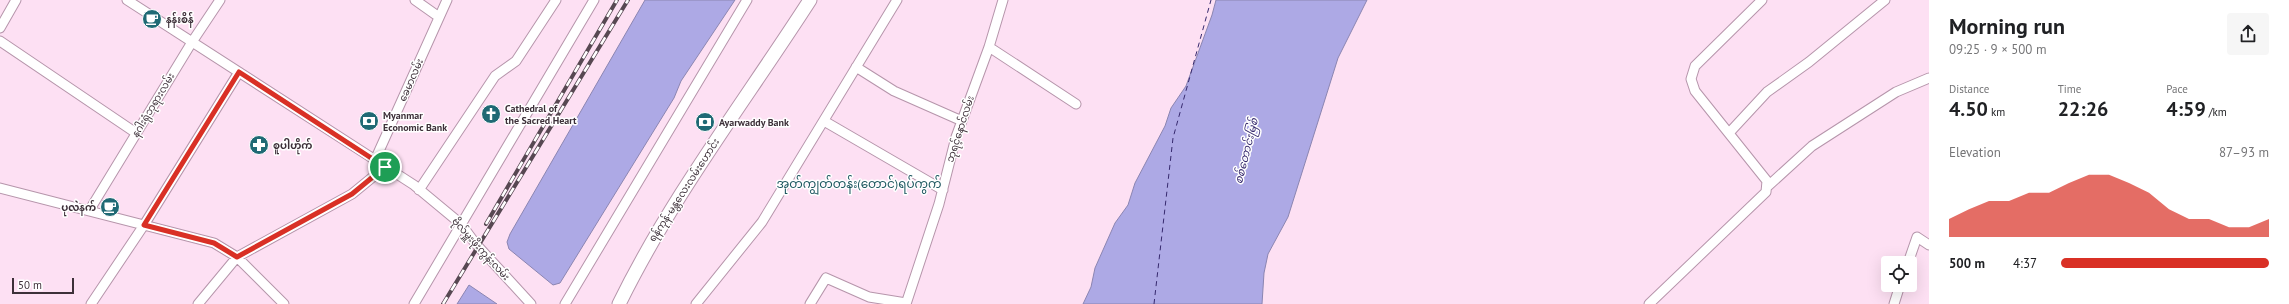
<!DOCTYPE html>
<meta charset="utf-8">
<style>
:root{--surface:#fff;--page:#f6f6f6;--text:#202124;--muted:#757577;--accent:#d93025}
body{margin:0;font-family:"PT Sans","Noto Sans Myanmar",sans-serif;background:var(--page);color:var(--text);height:100vh;display:flex;flex-direction:column;font-size:15px;white-space:nowrap}
*{box-sizing:border-box;margin:0}
p{font-size:13px;color:var(--muted)}
.icon{flex:none;width:22px;height:22px;fill:none;stroke:currentColor;stroke-width:2;stroke-linecap:round;stroke-linejoin:round}
.map{position:relative;flex:1;overflow:hidden}
.side{display:flex;flex-direction:column;background:var(--surface);width:360px}
.side>*{flex:none}
.fabs{position:absolute;left:1881px;top:256px;display:grid;gap:8px}
.fabs a{display:grid;place-items:center;width:36px;height:36px;border-radius:4px;background:var(--surface);box-shadow:0 4px 16px #0002;font-size:20px}
.scale{position:absolute;left:12px;bottom:10px;width:62px;box-sizing:border-box;padding-left:4px;border:2px solid #3d3039;border-top:0;font-size:11px;line-height:14px;white-space:nowrap;color:#3d3039;-webkit-text-stroke:3px #fff;paint-order:stroke}
.pin{position:absolute;display:grid;place-items:center;width:34px;height:34px;color:#fff;margin:-17px;border:2px solid #fff;border-radius:50%;box-shadow:0 1px 4px #0007}
.round{display:grid;place-items:center;flex:none;width:42px;height:42px;border-radius:4px;background:var(--page)}
.head{display:flex;align-items:center;justify-content:space-between;height:68px;padding:0 20px}
h1{font-size:22px;font-weight:700;line-height:30px}
.stats{display:grid;grid-template-columns:repeat(3,1fr);gap:6px;height:68px;padding:4px 20px}
.stats div{display:grid;align-content:center}
.stats b{font-size:20px;font-weight:700}
.stats small{font-size:11px;font-weight:400}
.stats p{font-size:11px}
.chart{height:112px;padding:8px 20px}
.chart p{display:flex;justify-content:space-between}
.chart svg{width:100%;height:72px;margin-top:4px;fill:var(--accent);opacity:.7}
ul{padding:0 20px;list-style:none;font-size:13px}
li{display:grid;grid-template-columns:64px 48px 1fr;align-items:center;height:30px}
li i{height:10px;border-radius:5px;background:var(--accent)}
main{display:flex;flex:1;min-height:0}
.map>svg:first-child{display:block}
</style>
<main>
<div class="map">
<svg width="1929" height="304" viewBox="0 0 1929 304">
<rect width="100%" height="100%" fill="#fde0f3"/>
<!-- water -->
<path fill="#ada9e5" stroke="#8b85b1" d="M 645,0 L 735,0 L 681,81 L 674,98 L 560,283 L 553,285 L 509,249 L 507,242 L 510,234 Z
M 1216,0 L 1367,0 L 1338,58 L 1288,217 L 1268,254 L 1264,273 L 1262,304 L 1083,304 L 1091,287 L 1095,268 L 1115,223 L 1128,205 L 1135,183 L 1165,126 L 1171,108 L 1186,86 L 1212,15 Z
M 469,285 L 497,304 L 457,304 Z"/>
<g fill="none" stroke-linecap="round" stroke-linejoin="round">
<!-- ferry -->
<path stroke="#36296e" stroke-width="1" stroke-dasharray="5 4" stroke-linecap="butt" d="M 1154,304 L 1173,138 L 1211,0"/>
<defs>
<path id="minor" d="M 127,0 L 414,185 L 461,224 L 475,243 L 531,304
M 415,0 L 439,17
M 0,28 L 16,0
M 0,41 L 136,133
M 989,47 L 1076,104
M 856,67 L 894,91 L 962,121
M 824,121 L 943,190
M 1729,133 L 1767,92 L 1809,62 L 1885,0
M 375,160 L 447,0
M 1767,187 L 1812,146 L 1896,92 L 1929,78
M 0,188 L 214,243 L 237,257 L 284,304
M 419,190 L 495,76 L 516,61 L 556,0
M 89,211 L 192,42 L 220,0
M 1908,263 L 1917,237 L 1929,245
M 91,304 L 144,225 L 239,72
M 198,304 L 237,257 L 352,194 L 385,167
M 414,304 L 594,0
M 565,304 L 747,0
M 696,304 L 762,222 L 897,0
M 810,304 L 826,278 L 869,297 L 906,303
M 906,304 L 939,204 L 956,137 L 989,47 L 1003,0
M 1649,304 L 1766,192 L 1767,181 L 1695,91 L 1691,79 L 1695,66 L 1762,0
M 1894,304 L 1900,285"/>
<path id="highway" d="M 619,304 C 672,196 745,101 810,0"/>
</defs>
<!-- minor casing -->
<use href="#minor" stroke="#b695ab" stroke-width="11"/>
<!-- highway casing -->
<use href="#highway" stroke="#b695ab" stroke-width="15"/>
<!-- minor -->
<use href="#minor" stroke="#fff" stroke-width="9"/>
<!-- highway -->
<use href="#highway" stroke="#fff" stroke-width="13"/>
<defs>
<path id="rail" d="M 486,224 L 617,0
M 443,304 L 628,0"/>
</defs>
<!-- rail casing -->
<use href="#rail" stroke="#574852" stroke-width="4"/>
<!-- rail -->
<use href="#rail" stroke="#fff" stroke-width="2.5" stroke-dasharray="8" stroke-linecap="butt"/>
</g>
<g fill="none" stroke-linecap="round" stroke-linejoin="round">
<defs>
<path id="route" d="M 239,72 L 385,167 L 352,194 L 237,257 L 214,243 L 144,225 Z"/>
</defs>
<!-- route casing -->
<use href="#route" stroke="#fff" stroke-width="8"/>
<!-- route -->
<use href="#route" stroke="#d93025" stroke-width="5"/>
</g>
<!-- icons -->
<defs>
<symbol id="cafe-disc" viewBox="-11 -11 22 22"><circle r="9.5" fill="#1f6974" stroke="#fff"/><path d="M-5.5-4.5H6V0H3Q3 3.5 0 3.5H-2.5Q-5.5 3.5-5.5 0ZM3-3.2v2h1.7v-2ZM-6 4.5H4V6H-6Z" fill="#fff"/></symbol>
<symbol id="church-disc" viewBox="-11 -11 22 22"><circle r="9.5" fill="#1f6974" stroke="#fff"/><path d="M-1.2-6h2.4v3.5h3.3v2.4h-3.3V6h-2.4V-.1h-3.3v-2.4h3.3Z" fill="#fff"/></symbol>
<symbol id="bank-disc" viewBox="-11 -11 22 22"><circle r="9.5" fill="#1f6974" stroke="#fff"/><path d="M-6-4H6V4H-6ZM0-2.3a2.3 2.3 0 1 0 0 4.6a2.3 2.3 0 1 0 0-4.6Z" fill="#fff"/></symbol>
<symbol id="pharmacy-disc" viewBox="-11 -11 22 22"><circle r="9.5" fill="#1f6974" stroke="#fff"/><path d="M-2-6h4v4h4v4h-4v4h-4v-4h-4v-4h4Z" fill="#fff"/></symbol>
</defs>
<g fill-rule="evenodd">
<use href="#cafe-disc" x="141" y="8" width="22" height="22"/>
<use href="#church-disc" x="480" y="103" width="22" height="22"/>
<use href="#bank-disc" x="358" y="110" width="22" height="22"/>
<use href="#bank-disc" x="694" y="111" width="22" height="22"/>
<use href="#pharmacy-disc" x="248" y="134" width="22" height="22"/>
<use href="#cafe-disc" x="99" y="196" width="22" height="22"/>
</g>
<g text-anchor="middle" dominant-baseline="central" stroke-width="3" stroke-linejoin="round" paint-order="stroke">
<!-- poi labels -->
<g font-size="10" font-weight="bold" fill="#3d3039" stroke="#fff" text-anchor="start">
<text x="166" y="19">နန်းစိန်</text>
<text x="505" y="108">Cathedral of<tspan x="505" dy="12">the Sacred Heart</tspan></text>
<text x="383" y="115">Myanmar<tspan x="383" dy="12">Economic Bank</tspan></text>
<text x="719" y="122">Ayarwaddy Bank</text>
<text x="273" y="145">စူပါဟိုက်</text>
<text x="96" y="207" text-anchor="end">ပုလဲနက်</text>
</g>
<!-- street labels -->
<g font-size="10" fill="#3d3039" stroke="#fff">
<text transform="translate(411 80) rotate(-66)">ခေမာလမ်း</text>
<text transform="translate(153 105) rotate(-59)">နဂါးရုံဘုရားလမ်း</text>
<text transform="translate(960 129) rotate(-72)">ဘုရင့်နောင်လမ်း</text>
<text transform="translate(684 190) rotate(-57)">ရန်ကုန်-မန္တလေးလမ်းဟောင်း</text>
<text transform="translate(481 249) rotate(48)">ဗိုလ်မှူးဖိုးကွန်းလမ်း</text>
</g>
<!-- water labels -->
<g font-size="11" font-style="italic" fill="#36296e" stroke="#fff">
<text transform="translate(1246 151) rotate(-76)">စစ်တောင်းမြစ်</text>
</g>
<!-- quarter labels -->
<g font-size="12" fill="#1e5760" stroke="#fff">
<text x="859" y="183">အုတ်ကျွတ်တန်း(တောင်)ရပ်ကွက်</text>
</g>
</g>
</svg>
<div class="fabs">
<a><svg class="icon" aria-label="locate" viewBox="0 0 24 24"><circle cx="12" cy="12" r="6"/><path d="M12 2v4M12 18v4M2 12h4M18 12h4"/></svg></a>
</div>
<div class="scale">50 m</div>
<div class="pin" style="left:385px;top:167px;background:#1e9e55"><svg class="icon" aria-label="arrive" viewBox="0 0 24 24"><path d="M6 21V4h12l-3 4 3 4H6"/></svg></div>
</div>
<section class="side">
<div class="head"><div><h1>Morning run</h1><p>09:25 · 9 × 500 m</p></div><a class="round"><svg class="icon" aria-label="share" viewBox="0 0 24 24"><path d="M12 15V3M7 8l5-5 5 5M5 13v7h14v-7"/></svg></a></div>
<div class="stats">
<div><p>Distance</p><b>4.50<small> km</small></b></div>
<div><p>Time</p><b>22:26</b></div>
<div><p>Pace</p><b>4:59<small> /km</small></b></div>
</div>
<div class="chart"><p><span>Elevation</span>87–93 m</p>
<svg viewBox="0 0 160 44" preserveAspectRatio="none"><path d="M0 44V33L10 27L20 22L30 22L40 17L50 17L60 11L70 6L80 6L90 11L100 17L110 27L120 33L130 33L140 38L150 38L160 33V44z"/></svg>
</div>
<ul>
<li><b>500 m</b>4:37<i style="width:100%"></i></li>
</ul>
</section>
</main>
